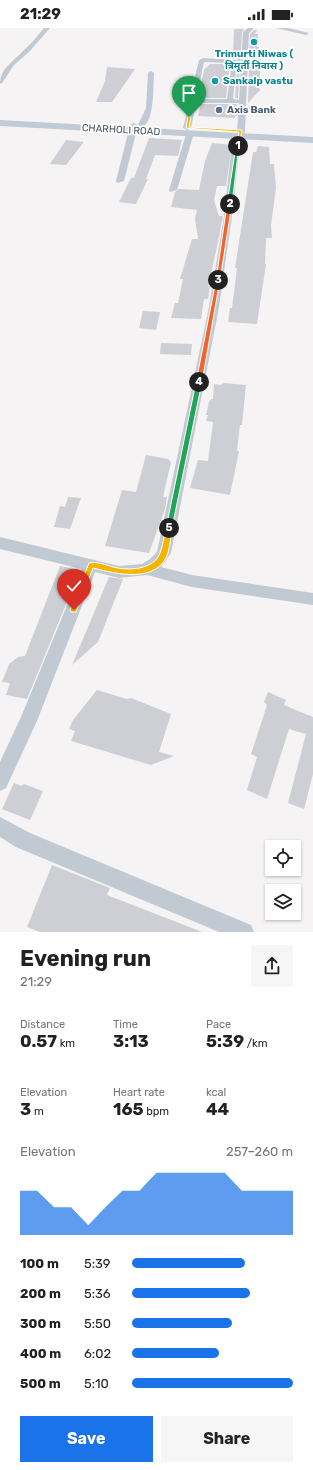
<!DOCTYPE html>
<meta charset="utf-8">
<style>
:root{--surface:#fff;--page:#f6f6f6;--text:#222;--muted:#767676;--accent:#1a73e8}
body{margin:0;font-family:Rubik,"Noto Sans Devanagari",sans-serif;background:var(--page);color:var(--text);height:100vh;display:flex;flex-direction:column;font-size:15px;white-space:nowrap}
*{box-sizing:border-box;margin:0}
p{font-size:13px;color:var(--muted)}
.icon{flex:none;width:22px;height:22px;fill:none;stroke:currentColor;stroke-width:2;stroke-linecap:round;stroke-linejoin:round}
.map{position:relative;height:904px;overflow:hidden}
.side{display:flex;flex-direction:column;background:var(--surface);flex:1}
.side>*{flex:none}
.buttons{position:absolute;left:265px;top:812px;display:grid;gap:8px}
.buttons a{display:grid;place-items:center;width:36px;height:36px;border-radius:0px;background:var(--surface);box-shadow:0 1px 3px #0004;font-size:20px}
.pin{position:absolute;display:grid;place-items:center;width:34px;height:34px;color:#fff;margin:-41px -17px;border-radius:50% 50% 50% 0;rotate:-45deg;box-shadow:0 0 4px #0007}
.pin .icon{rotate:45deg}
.km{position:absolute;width:20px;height:20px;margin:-10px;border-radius:50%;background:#222;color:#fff;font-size:11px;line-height:20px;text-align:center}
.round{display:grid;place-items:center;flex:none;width:42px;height:42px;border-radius:0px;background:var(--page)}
.headline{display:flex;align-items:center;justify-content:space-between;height:68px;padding:0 20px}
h1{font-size:22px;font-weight:700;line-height:30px}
.figures{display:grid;grid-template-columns:repeat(3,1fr);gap:6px;height:68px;padding:4px 20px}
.figures div{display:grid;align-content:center}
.figures b{font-size:17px;font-weight:700}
.figures small{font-size:11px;font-weight:400}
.figures p{font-size:11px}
.chart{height:112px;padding:8px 20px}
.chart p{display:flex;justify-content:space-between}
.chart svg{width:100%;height:72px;margin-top:4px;fill:var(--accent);opacity:.7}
.primary-button{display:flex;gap:8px;margin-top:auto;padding:8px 20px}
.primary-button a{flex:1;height:46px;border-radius:0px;background:var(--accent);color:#fff;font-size:16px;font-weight:700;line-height:46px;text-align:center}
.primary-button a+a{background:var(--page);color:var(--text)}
ul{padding:0 20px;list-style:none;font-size:13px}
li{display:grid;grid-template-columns:64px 48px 1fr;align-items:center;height:30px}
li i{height:10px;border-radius:5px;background:var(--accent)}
.status{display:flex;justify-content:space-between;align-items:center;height:28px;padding:0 20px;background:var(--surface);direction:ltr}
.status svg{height:11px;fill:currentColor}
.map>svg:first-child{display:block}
</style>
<div class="status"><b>21:29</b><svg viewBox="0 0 49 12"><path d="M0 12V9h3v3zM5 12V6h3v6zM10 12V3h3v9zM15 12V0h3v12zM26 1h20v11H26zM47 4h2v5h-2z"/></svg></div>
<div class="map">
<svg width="313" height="904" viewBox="0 0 313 904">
<rect width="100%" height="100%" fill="#f5f3f3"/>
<!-- building -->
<path fill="#cdcfd5" d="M 234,1 L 244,1 L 242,4 L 238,70 L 235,70 L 238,31 L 216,29 L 233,28 Z
M 254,2 L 257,2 L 255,6 L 258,6 L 257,19 L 259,19 L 261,35 L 259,55 L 258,55 L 260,62 L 248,75 L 250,6 Z
M 210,36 L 230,36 L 226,70 L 202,70 L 200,62 L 204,42 Z
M 107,39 L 135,41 L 112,74 L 96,74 L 105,53 Z
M 201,76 L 237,76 L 237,87 L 234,90 L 198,88 Z
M 149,110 L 182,112 L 178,128 L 155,127 L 146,151 L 148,151 L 136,176 L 119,174 L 131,150 L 134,150 Z
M 66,112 L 84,114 L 66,137 L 50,136 Z
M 212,115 L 232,117 L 226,158 L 217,158 L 214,172 L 219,188 L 223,188 L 217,219 L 208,258 L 210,258 L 208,271 L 204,271 L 201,291 L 171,290 L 175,275 L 178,275 L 183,251 L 180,251 L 192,211 L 198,211 L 195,191 L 197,182 L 171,179 L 175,164 L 179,161 L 199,162 L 205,133 Z
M 258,118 L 269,119 L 270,136 L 274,136 L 276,159 L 271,198 L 272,210 L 266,210 L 265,236 L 266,236 L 257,296 L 228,294 L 230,280 L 232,280 L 237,240 L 235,240 L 253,124 L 256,124 Z
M 143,283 L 160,284 L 156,302 L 139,300 Z
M 161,315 L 192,316 L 191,327 L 160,326 Z
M 224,355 L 246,357 L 242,397 L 240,397 L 237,423 L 239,423 L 230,467 L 190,460 L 198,432 L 208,433 L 213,394 L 206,393 L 208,387 L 206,387 L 209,374 L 211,371 L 213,371 L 214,356 L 221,357 Z
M 146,427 L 168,431 L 171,434 L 163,469 L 167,469 L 165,481 L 149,525 L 105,518 L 122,462 L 136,464 Z
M 68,469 L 81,470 L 70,501 L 54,499 L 60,478 L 65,479 Z
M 60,538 L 80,542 L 27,671 L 6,667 L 10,655 L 2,654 L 9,636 L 18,629 L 25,628 Z
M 109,549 L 123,551 L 98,614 L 72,637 Z
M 97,662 L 127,671 L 131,670 L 171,686 L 159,724 L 174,728 L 151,737 L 71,713 L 75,703 L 69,701 L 73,692 Z
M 268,664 L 286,672 L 284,677 L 313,689 L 313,746 L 304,781 L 288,775 L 306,706 L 289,701 L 267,771 L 247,762 L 257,729 L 251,726 L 267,677 L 264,674 Z
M 14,755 L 21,758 L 24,756 L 43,763 L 30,792 L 2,781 Z
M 52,837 L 110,860 L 107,867 L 202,904 L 40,904 L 27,899 Z"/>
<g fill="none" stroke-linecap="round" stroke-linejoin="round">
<!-- street -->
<path fill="#c1cad2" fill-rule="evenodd" d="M 44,0 L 50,0 L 29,24 L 14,37 L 2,55 L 0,56 C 0,40 15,32 25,21 C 32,15 38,7 44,0 Z
M 248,0 L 254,0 L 249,5 L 245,103 L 239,125 L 232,188 L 219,279 L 171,525 L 161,539 L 192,547 L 313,565 L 313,577 L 192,559 L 147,547 L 119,550 L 95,544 L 37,693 L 6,760 L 0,763 L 0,734 L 21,689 L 82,541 L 0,521 L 0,509 L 119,538 L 142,536 L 150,531 L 157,524 L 209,279 L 224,188 L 231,125 L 237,103 L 239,75 L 196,75 L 191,100 L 187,102 L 183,100 L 199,32 L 203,30 L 237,32 L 233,71 L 239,72 L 243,4 ZM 204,34 L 232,35 L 227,71 L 196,71 Z
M 276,0 L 288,0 L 309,5 L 306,7 Z
M 151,43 L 154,45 C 153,57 155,94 142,99 L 138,97 L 146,80 L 148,45 Z
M 134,95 L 138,97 L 124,153 L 117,155 L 116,153 L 130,97 Z
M 187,103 L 194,105 L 177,162 L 170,164 L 169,162 Z
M 0,789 L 30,805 L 251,897 L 254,904 L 219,904 L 16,819 L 0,809 Z"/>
<!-- secondary -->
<path fill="#c1cbd6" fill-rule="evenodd" d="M 0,92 L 313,109 L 313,115 L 0,98 Z"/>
</g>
<!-- split-1 -->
<path fill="#f5b400" stroke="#fff" d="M 188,88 L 191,89 L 189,99 L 242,102 L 239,118 L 236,118 L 239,104 L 186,100 Z"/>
<!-- split-2 -->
<path fill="#22a559" stroke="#fff" d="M 238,117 L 239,118 L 232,176 L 230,177 L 227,176 L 236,118 Z"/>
<!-- split-3 -->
<path fill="#f0652b" stroke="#fff" d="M 230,175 L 232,176 L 220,252 L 218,253 L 216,252 L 227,176 Z"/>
<!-- split-4 -->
<path fill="#f0652b" stroke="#fff" d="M 218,250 L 220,252 L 202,354 L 199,355 L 196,354 L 216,252 Z"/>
<!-- split-5 -->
<path fill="#22a559" stroke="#fff" d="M 199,352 L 202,354 L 172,500 L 169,503 L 166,500 L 196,354 Z"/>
<!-- split-6 -->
<path fill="#f5b400" stroke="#fff" d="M 169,497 L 172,500 C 171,508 170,517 168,525 C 158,556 116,546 93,540 L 76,584 L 71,584 L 70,582 L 89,535 C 96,533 106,537 113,539 C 128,543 154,542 160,525 C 163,517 164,508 166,500 Z"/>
<!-- markers -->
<g fill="#0f9aa8" stroke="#fff" stroke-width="1.5">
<circle cx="254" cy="14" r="4"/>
<circle cx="215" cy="53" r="4"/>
</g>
<circle fill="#5c6f8a" stroke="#fff" stroke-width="1.5" cx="219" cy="82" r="4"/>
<g text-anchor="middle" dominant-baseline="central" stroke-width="3.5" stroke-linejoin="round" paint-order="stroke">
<!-- far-culture labels -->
<g font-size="10" font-weight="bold" fill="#0d838f" stroke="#fff">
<text x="254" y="26">Trimurti Niwas (<tspan x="254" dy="12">त्रिमूर्ती निवास )</tspan></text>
<text x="223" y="53" text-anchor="start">Sankalp vastu</text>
</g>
<!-- far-service labels -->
<g font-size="10" font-weight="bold" fill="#4e5e75" stroke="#fff" text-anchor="start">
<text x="227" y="82">Axis Bank</text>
</g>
<!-- far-street labels -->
<g font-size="10" fill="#4a5661" stroke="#fff">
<text transform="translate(121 102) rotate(3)">CHARHOLI ROAD</text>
</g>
</g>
</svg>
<div class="buttons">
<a><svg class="icon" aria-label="locate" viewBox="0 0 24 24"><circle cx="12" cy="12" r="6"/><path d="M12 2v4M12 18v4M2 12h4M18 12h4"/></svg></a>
<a><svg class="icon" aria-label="layers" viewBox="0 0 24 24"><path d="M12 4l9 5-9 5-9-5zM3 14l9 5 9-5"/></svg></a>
</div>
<div class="pin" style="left:189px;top:89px;background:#1e9e55"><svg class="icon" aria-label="arrive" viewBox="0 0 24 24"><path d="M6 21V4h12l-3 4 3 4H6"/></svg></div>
<div class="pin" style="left:74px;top:582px;background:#d93025"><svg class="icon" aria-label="check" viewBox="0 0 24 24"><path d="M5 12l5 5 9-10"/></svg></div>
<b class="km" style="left:238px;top:118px">1</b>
<b class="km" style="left:230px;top:176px">2</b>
<b class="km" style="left:218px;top:252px">3</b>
<b class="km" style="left:199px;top:354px">4</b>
<b class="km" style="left:169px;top:500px">5</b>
</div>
<section class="side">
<div class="headline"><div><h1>Evening run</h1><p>21:29</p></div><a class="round"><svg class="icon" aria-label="share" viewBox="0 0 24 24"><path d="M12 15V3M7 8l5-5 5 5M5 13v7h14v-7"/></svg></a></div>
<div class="figures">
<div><p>Distance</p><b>0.57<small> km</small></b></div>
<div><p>Time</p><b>3:13</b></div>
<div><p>Pace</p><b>5:39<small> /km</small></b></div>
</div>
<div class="figures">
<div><p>Elevation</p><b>3<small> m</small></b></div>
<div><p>Heart rate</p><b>165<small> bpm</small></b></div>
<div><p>kcal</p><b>44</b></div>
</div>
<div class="chart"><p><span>Elevation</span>257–260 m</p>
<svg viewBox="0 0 160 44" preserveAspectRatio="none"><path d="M0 44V17L10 17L20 27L30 27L40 38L50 27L60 17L70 17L80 6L90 6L100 6L110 6L120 6L130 17L140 17L150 17L160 17V44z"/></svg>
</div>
<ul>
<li><b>100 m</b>5:39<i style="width:70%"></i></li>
<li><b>200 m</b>5:36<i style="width:73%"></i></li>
<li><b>300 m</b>5:50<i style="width:62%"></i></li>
<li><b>400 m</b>6:02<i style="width:54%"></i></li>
<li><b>500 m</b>5:10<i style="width:100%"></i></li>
</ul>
<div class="primary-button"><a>Save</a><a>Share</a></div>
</section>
